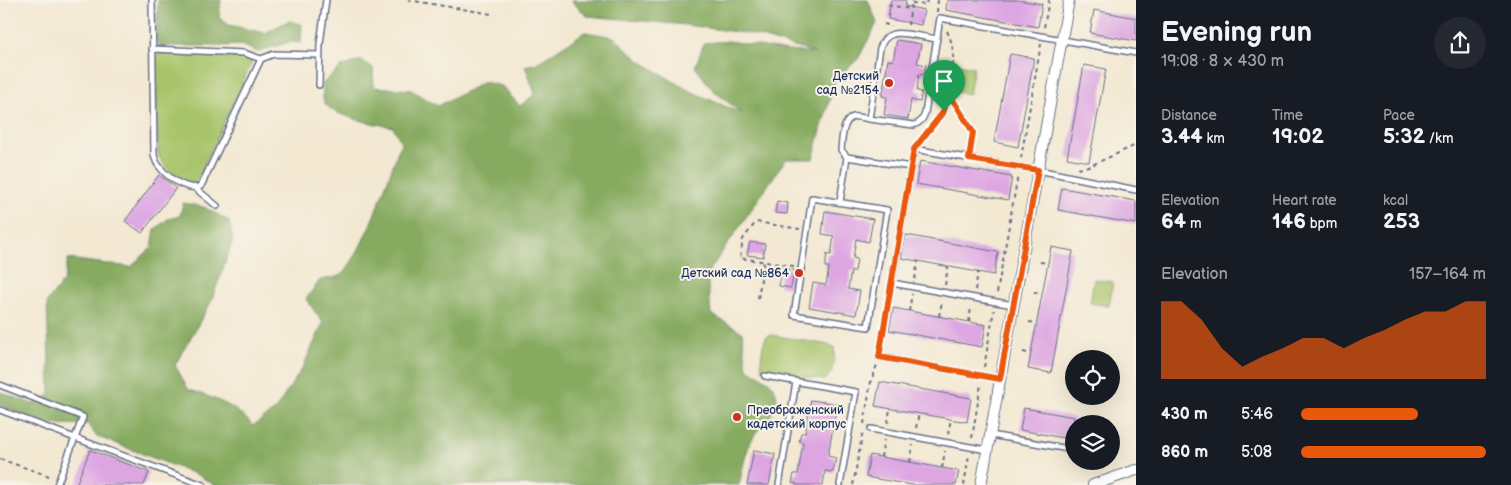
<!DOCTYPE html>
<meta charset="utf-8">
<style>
:root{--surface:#171b24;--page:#242831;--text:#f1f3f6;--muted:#9ea1a6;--accent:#ea580c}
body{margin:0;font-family:"Balsamiq Sans",sans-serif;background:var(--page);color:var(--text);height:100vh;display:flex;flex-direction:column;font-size:19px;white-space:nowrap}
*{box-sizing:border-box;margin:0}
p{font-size:16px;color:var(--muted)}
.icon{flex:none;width:28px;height:28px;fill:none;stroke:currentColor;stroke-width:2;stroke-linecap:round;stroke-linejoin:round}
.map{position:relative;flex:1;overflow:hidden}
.details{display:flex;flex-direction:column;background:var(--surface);width:375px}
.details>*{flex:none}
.fabs{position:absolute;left:1065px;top:350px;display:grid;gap:10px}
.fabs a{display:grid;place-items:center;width:55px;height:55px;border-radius:50%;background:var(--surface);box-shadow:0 5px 20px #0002;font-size:25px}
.pin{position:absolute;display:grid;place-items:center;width:42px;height:42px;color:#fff;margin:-51px -21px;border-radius:50% 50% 50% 0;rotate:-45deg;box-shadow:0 0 5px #0007}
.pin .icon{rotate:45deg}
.round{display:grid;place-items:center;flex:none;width:52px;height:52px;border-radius:26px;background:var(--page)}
.summary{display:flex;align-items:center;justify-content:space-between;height:85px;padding:0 25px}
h1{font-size:28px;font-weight:700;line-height:38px}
.figures{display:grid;grid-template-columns:repeat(3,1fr);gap:8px;height:85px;padding:5px 25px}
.figures div{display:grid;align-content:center}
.figures b{font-size:21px;font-weight:700}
.figures small{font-size:14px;font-weight:400}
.figures p{font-size:14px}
.chart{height:140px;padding:10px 25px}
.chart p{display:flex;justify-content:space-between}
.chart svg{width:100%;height:90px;margin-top:5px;fill:var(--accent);opacity:.7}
ul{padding:0 25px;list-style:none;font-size:16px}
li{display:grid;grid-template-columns:80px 60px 1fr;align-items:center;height:38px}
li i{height:12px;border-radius:6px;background:var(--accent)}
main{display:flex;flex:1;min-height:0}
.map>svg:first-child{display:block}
</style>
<main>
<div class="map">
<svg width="1136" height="485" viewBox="0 0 1136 485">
<rect width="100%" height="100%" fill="#f7f3e8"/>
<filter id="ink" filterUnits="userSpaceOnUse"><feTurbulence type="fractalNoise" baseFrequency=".02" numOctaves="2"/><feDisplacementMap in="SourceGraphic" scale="10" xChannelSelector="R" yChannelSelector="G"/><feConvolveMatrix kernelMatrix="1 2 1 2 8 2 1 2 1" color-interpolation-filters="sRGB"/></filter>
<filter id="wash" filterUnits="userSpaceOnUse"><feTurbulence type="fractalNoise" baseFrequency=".0096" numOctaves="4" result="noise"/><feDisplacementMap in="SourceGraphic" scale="20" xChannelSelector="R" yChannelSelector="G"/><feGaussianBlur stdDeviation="1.12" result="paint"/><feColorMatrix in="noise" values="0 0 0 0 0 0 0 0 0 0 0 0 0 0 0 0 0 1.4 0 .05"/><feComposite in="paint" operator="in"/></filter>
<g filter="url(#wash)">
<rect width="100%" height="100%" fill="#f3e8d2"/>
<!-- green -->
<path fill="#a8c46b" stroke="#627a64" d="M 159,53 L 247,58 L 252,62 L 198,178 L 193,183 C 176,181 164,168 158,154 L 156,56 Z
M 957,64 L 974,67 L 969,94 L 952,91 Z
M 1094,279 L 1113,282 L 1109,306 L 1090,303 Z
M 772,335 L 829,345 L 834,347 C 835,356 834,377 823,380 L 767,371 L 762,369 C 760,359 762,344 767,336 Z"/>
<!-- forest -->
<path fill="#86aa5f" stroke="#506c5e" d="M 158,0 L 221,0 L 219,18 L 229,25 L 265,33 L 288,21 L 302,24 L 301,43 L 289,42 L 259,52 L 240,45 L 222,46 L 161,46 L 156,41 Z
M 570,0 L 868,0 L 877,23 L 858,59 L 835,80 L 813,159 L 786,159 L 707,274 L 711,314 L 742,332 L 747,368 C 753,373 761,376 767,380 C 772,383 774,388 776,393 C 781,412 762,422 754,436 C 745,451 743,469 739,485 L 214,485 L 200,476 L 96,436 L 88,424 L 47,425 L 0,405 L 0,392 L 33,404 L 50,395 L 47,302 L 64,280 L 68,259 L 131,267 L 152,247 L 155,229 L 168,219 L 180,216 L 183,203 L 204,207 L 229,221 L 233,240 L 211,302 L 175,365 L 188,389 C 213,398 236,405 253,426 L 275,410 L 303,367 L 323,323 L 306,299 L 320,280 C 325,279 334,278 339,276 C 359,266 393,166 401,142 L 393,127 C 376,124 332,117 324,102 C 322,97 323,89 323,83 L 341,67 L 362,60 L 373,68 L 374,87 L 411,90 L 438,106 L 484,82 L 502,86 L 520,106 L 535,94 L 525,66 L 537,63 L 585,32 L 614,37 L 640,61 L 688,90 L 741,113 L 713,90 L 695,67 L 704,43 L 729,41 L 788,51 L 815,53 L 751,34 L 686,25 L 587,16 Z"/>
<g id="blocks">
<!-- building -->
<path fill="#dda6e2" d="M 891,0 L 906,0 L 905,6 L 924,10 L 921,25 L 888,19 Z
M 947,0 L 1018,0 L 1042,4 L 1038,27 L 946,10 Z
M 1094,10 L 1136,18 L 1136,41 L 1090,33 Z
M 897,40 L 921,44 L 917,63 L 926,65 L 924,75 L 919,74 L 917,91 L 922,92 L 920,102 L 911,100 L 908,119 L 884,115 L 887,97 L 882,96 L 888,60 L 893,61 Z
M 1010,54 L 1034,58 L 1018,147 L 994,142 Z
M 1084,65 L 1106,69 L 1089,162 L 1067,158 Z
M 920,161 L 1012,177 L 1008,200 L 916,184 Z
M 159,175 L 176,188 L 142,233 L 125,221 Z
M 1062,188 L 1136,201 L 1136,224 L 1058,210 Z
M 777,201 L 788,203 L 787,214 L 775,213 Z
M 825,211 L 873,219 L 869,242 L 856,239 L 853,258 L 857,259 L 855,271 L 851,271 L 848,289 L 860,291 L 856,315 L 809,307 L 813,283 L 826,285 L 829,267 L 825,267 L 827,254 L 831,255 L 834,236 L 822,234 Z
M 906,235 L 998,252 L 994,275 L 901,258 Z
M 750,242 L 765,244 L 763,257 L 747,255 Z
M 1051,247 L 1073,251 L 1051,373 L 1028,369 Z
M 782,268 L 794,270 L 791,288 L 779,286 Z
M 893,308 L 986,325 L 982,347 L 889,330 Z
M 880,382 L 971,398 L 967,422 L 875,406 Z
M 811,400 L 837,404 L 828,456 L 836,458 L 833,472 L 825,471 L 823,485 L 796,485 L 796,483 L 792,483 L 794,474 L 798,474 L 803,442 L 799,441 L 801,433 L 805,433 Z
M 1024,408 L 1074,417 L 1074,440 L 1020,430 Z
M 90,450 L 149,472 L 144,485 L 76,485 Z
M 754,450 L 775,454 L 769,485 L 747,485 Z
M 870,455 L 959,471 L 956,485 L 912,485 L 866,477 Z"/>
</g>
</g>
<g filter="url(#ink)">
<use href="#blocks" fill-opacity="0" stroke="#677087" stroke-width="1"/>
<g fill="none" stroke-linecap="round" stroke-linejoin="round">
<defs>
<path id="service" d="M 152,0 L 154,155 C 155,158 156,163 159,166 C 167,177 187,192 201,186 L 261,59 L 274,54 L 319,55
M 937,39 C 927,38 901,31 893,34 C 886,36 882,42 880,48 L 869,119 L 914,125 C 920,123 923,120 925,113 L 940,18 L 1136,53
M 152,49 L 244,53 L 261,59
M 319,85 L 320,44 L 326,0
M 869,119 C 864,118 857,116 853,117 C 842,121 842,141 841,150 L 847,157 L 911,167
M 195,188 L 217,206
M 812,198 L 887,210 L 868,327 L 794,315 Z
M 840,202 L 847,157
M 1013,305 L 892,283 L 914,149 L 1038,170 L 1136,190
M 879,357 L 1000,379
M 765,376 L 856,392 L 840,485
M 0,385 L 83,417 L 75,438 L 203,485
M 0,410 L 75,438 L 57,485
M 871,429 L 987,450
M 991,435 L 1074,450
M 779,485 L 796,382"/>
<path id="minor" d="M 981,485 L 1069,0
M 1093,485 L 1136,470"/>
</defs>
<!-- service casing -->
<use href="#service" stroke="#677087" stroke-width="8"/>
<!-- minor casing -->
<use href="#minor" stroke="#677087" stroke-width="12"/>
<!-- path -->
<path stroke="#677087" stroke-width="2" stroke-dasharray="4 4" stroke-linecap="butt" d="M 408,0 L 492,14
M 912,3 L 926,5 L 927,0
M 888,5 L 911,9
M 937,12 L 938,0
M 884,24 L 892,26
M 908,25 L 912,0
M 1044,27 L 1049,0
M 947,31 C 958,54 952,68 948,92 L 973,132 L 970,150
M 920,142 L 944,111 L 948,93
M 1021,158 L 1041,44
M 1078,169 L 1092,165 L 1136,145
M 1040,262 L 1048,263
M 794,266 L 740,258 L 743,239 L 756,222 L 800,229
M 915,279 L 918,261
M 945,285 L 948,267
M 975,290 L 978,272
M 1034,292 L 1042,293
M 997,293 L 1018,175
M 758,298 L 764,261
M 909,311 L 912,294
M 939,316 L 942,302
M 969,322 L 971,307
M 1029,322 L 1037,323
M 881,348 L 891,291
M 1023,352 L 1031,354
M 984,367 L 994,310
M 888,423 L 890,408
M 864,424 L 871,381 L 877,365
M 916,428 L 919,413
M 948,434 L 951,419
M 972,438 L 981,384
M 881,457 L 884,440
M 0,459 L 52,477
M 910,462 L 913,445
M 942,468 L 945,451
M 853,485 L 863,431
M 964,485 L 969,455"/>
<!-- service -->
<use href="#service" stroke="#fff" stroke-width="5"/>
<!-- minor -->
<use href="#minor" stroke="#fff" stroke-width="10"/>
</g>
</g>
<g fill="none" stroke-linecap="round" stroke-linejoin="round" filter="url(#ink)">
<defs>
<path id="route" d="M 948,92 L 973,132 L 969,159 L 1038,170 L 1000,379 L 879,357 L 914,149 L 944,111 Z"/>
</defs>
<!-- route casing -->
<use href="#route" stroke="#fff" stroke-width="10"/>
<!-- route -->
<use href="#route" stroke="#ea580c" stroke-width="6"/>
</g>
<!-- markers -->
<g fill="#c8321e" stroke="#f7f3e8" stroke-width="2">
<circle cx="889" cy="83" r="5"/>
<circle cx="799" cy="273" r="5"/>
<circle cx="737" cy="417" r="5"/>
</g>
<g text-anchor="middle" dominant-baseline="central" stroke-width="4" stroke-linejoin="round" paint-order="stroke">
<!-- poi labels -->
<g font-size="12" fill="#1b2f5e" stroke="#f7f3e8" text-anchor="end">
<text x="879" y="76">Детский<tspan x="879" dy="14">сад №2154</tspan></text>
<text x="789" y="273">Детский сад №864</text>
<text x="747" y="410" text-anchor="start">Преображенский<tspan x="747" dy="14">кадетский корпус</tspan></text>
</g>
</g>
</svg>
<div class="fabs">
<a><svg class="icon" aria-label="locate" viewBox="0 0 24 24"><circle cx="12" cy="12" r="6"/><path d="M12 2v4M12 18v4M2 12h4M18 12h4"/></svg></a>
<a><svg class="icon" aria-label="layers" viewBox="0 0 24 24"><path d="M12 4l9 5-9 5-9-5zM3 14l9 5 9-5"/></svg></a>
</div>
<div class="pin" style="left:944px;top:111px;background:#1e9e55"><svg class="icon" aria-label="arrive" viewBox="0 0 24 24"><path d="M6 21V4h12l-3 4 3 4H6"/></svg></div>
</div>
<section class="details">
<div class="summary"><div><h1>Evening run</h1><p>19:08 · 8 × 430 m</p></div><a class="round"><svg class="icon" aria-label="share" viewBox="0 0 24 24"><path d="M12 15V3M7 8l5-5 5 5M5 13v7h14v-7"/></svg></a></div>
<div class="figures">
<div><p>Distance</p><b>3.44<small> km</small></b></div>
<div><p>Time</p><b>19:02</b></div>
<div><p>Pace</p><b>5:32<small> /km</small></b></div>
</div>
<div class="figures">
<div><p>Elevation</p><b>64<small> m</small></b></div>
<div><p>Heart rate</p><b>146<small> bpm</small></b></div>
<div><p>kcal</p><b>253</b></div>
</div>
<div class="chart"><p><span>Elevation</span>157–164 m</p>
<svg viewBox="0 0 160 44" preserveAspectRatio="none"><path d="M0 44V6L10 6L20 15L30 29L40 38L50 33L60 29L70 24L80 24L90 29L100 24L110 20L120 15L130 11L140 11L150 6L160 6V44z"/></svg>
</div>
<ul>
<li><b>430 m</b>5:46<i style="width:63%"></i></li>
<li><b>860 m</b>5:08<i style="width:100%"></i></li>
</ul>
</section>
</main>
